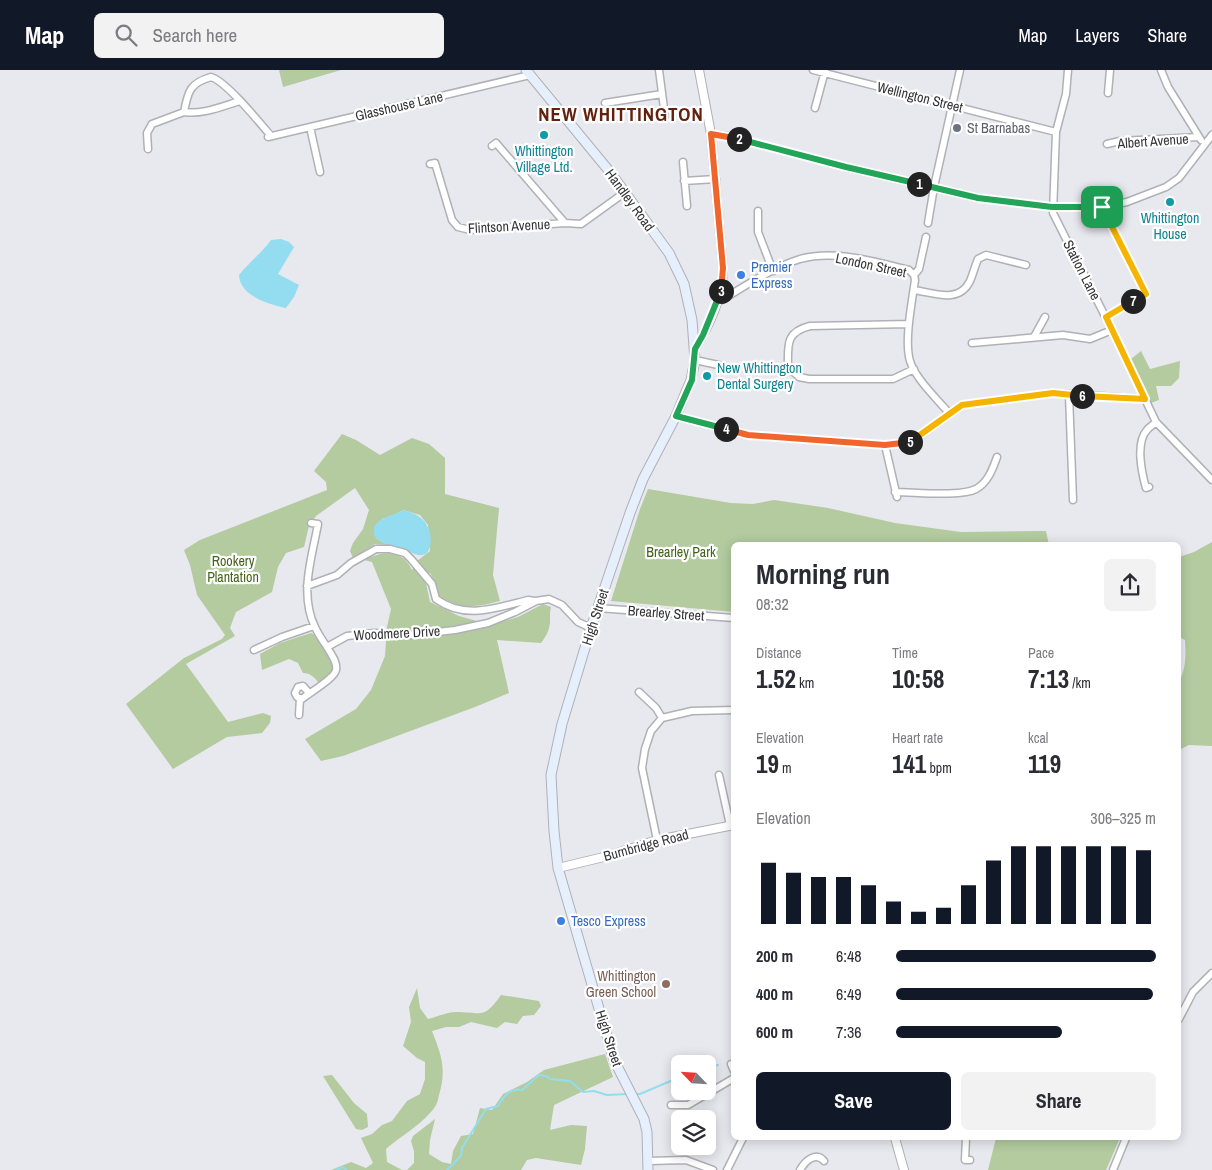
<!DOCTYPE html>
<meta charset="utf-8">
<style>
:root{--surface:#fff;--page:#f2f2f3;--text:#2b2b33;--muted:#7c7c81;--accent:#111827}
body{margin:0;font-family:"Archivo Narrow",sans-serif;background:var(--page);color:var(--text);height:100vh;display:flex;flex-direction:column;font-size:19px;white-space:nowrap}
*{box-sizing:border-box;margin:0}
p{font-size:16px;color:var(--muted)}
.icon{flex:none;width:28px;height:28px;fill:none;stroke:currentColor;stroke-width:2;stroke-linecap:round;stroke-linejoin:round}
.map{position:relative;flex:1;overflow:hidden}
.side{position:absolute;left:731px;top:472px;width:450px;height:598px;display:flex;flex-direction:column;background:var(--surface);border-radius:8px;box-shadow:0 2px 12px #0003}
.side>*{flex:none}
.needle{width:32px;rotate:295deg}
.controls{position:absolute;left:671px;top:985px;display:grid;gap:10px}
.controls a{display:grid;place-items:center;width:45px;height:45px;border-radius:8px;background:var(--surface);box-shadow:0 2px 12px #0003;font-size:25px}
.pin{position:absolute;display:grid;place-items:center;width:42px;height:42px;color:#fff;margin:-21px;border-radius:10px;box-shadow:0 2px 8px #0006}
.km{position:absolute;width:25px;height:25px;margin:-12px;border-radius:50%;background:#222;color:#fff;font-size:14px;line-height:25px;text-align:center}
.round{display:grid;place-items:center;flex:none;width:52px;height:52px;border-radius:8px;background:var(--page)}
.head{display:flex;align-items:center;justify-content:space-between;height:85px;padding:0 25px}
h1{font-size:28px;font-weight:700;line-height:38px}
.figures{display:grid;grid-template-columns:repeat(3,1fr);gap:8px;height:85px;padding:5px 25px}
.figures div{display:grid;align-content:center}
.figures b{font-size:25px;font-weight:700}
.figures small{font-size:14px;font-weight:400}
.figures p{font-size:14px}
.chart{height:140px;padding:10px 25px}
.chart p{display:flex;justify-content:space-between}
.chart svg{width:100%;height:90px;margin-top:5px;stroke:var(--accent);stroke-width:6}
.cta{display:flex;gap:10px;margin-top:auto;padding:10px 25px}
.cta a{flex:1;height:58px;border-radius:8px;background:var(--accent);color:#fff;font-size:20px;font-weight:700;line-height:58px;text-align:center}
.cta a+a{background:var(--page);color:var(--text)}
ul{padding:0 25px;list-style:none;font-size:16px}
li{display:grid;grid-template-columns:80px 60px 1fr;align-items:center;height:38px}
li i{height:12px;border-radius:6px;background:var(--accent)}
header{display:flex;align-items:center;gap:30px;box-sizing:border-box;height:70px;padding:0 25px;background:var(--accent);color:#fff}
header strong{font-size:24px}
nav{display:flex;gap:28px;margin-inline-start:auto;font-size:18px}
.search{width:350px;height:45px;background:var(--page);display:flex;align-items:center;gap:12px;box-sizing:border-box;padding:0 18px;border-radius:8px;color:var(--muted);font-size:19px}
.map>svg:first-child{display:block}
</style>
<header>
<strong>Map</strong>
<div class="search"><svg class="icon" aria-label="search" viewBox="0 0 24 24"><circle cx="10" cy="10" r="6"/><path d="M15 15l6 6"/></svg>Search here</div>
<nav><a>Map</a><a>Layers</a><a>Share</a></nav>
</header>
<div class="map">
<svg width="1212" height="1100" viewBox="0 0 1212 1100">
<rect width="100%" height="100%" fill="#e8e8ef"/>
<!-- green -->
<path fill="#b3cb9f" d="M 279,0 L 341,0 L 283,17 Z
M 1141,281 L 1150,299 L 1180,291 L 1179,308 L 1171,316 L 1156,316 L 1159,330 L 1151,333 L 1131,289 Z
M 342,364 L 356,370 L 380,385 L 412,368 L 429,374 L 445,388 L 445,424 L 499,438 L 493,505 L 500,531 C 475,538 461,539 438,526 L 436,514 L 430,503 L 420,506 L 426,513 L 430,532 L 459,546 L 491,555 L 518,547 L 543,534 L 551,537 C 549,544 551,552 549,558 C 548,563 544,569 541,573 L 497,570 L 509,623 L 475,637 L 343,686 L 321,691 L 305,669 L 356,639 L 371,620 L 385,586 L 387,557 L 391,539 L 372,492 L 364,490 C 382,481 402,478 412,500 L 417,491 L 430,481 L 428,455 L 420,445 L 403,440 L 394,445 L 382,449 L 376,468 L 389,475 L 375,474 L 353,488 L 350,481 L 353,473 L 363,459 L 369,440 L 355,418 L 316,446 L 309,456 L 304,477 L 286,483 L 278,497 L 272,522 L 236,542 L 230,558 L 235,566 L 186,594 L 228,652 L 263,643 L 271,646 L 270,653 L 262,663 L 227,667 L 173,699 L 126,634 L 184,588 L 222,569 L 225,565 L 197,525 L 190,495 L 184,480 L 200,470 L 327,420 L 326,412 L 314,401 Z
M 648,419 L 731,433 L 753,434 L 774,430 L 828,438 L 895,453 L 961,462 L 1046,461 L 1049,475 L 734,475 L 734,542 L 611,531 L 640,439 Z
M 1212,472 L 1212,676 L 1189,675 L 1179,680 L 1179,612 C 1186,598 1186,586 1185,570 L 1179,567 L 1179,487 L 1194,482 Z
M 311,563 L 315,565 L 334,596 L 333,601 L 320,614 C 315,609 312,603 303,603 L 298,593 L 289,589 L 262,600 L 260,584 L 280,573 Z
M 417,918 L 420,938 L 428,949 C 437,947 447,942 456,942 C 483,942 483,950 501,925 L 539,931 L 541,936 L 534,945 L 523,946 L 517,954 L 505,952 L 497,958 L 471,952 L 459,957 L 446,957 L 432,961 C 441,984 447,999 439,1025 C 438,1031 436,1037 431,1042 C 418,1057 401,1066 386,1079 L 387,1092 L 402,1100 L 331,1100 L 351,1092 L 366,1098 L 373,1093 L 361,1068 L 372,1064 L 382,1055 L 392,1051 L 407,1031 L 420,1024 L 425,1009 L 425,992 L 417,988 L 403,976 L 411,952 L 409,937 Z
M 605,984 L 613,1007 L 554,1035 L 550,1060 L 571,1055 L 587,1056 L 585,1079 L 581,1095 L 536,1088 L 527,1090 L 521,1100 L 407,1100 L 414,1093 L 414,1081 L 411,1071 L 413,1066 L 435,1049 L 430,1070 L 429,1084 L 442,1092 L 451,1094 L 453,1081 L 461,1066 L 473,1064 L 480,1038 L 492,1040 L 503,1024 L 527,1012 L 544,1000 Z
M 332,1005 L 354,1033 L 367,1044 L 368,1057 L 362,1060 L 356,1059 L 323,1006 Z
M 996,1068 L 1120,1068 L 1106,1100 L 988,1100 Z"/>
<!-- water -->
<path fill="#94dcef" d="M 281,169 L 289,172 L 294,177 L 278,204 L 299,215 L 294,227 L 286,238 C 268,234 240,226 239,205 C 249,192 262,183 271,170 Z
M 403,440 C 417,444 426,448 430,463 C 432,474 430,490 415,484 C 411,483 408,481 404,480 C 396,477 383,475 376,468 C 373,464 373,458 376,454 C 382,447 395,445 403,440 Z"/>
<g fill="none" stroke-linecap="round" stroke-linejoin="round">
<!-- stream -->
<path stroke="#94dcef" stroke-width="2" d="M 708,998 L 718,995
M 636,1024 L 640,1024 L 680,1007
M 336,1100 L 343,1097 L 346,1100
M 447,1100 L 461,1086 L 462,1078 L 486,1039 L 498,1036 C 503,1027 510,1017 522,1020 L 539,1005 L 546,1006 L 550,1009 L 570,1011 L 583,1022 L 594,1021 L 607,1025 L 628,1024"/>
<defs>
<path id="minor" d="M 659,0 L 665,46
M 813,0 L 1056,62
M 1068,0 L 1066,24 L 1056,62 L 1053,143 L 1112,260 L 1156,352 L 1212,410
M 1161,0 L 1168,17 L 1201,70
M 1108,23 L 1110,0
M 605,33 L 662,24
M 815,38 L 825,1
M 184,42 C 202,45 223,36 240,31
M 310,57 L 320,102
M 711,64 L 727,66 L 846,97 L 978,128 L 1052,137 L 1102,137 L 1127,132 L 1166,117 L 1179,108 L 1212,65
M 268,67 L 530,5
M 1107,74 L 1120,71 L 1199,67
M 492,76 L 496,73 L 565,153
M 148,79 L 147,63 L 152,54 L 184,42 C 188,21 190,13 211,7 C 226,11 260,53 271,66
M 683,92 L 687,136
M 430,94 L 435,93 L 452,150 L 458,157 L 470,160 L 565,153 L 581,154 L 624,123
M 684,111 L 716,109
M 1102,137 L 1146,224 L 1106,247
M 758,141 L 758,162 L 773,201
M 928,153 L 934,117 L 960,0
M 914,205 L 915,210 C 912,232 904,271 910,291 C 915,308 937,329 949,343
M 914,205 L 919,199 L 926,167
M 914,220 C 934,223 959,234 970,211 C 973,204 975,196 978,189 L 986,185 L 1026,195
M 718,232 C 744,217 771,198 800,189 C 835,179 875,192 909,200 L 914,205
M 909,254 L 810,256 C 785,262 788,276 788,297 L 799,307 L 809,309 L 893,309 L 914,299
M 1034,267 L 1045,247
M 972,273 L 1063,265 L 1090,269 L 1112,260
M 695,290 L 723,296
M 1069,325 L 1073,430
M 676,346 L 747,365 L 885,375 L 912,371 L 962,335 L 1053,323 L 1145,329
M 885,375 L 897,427
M 1149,417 L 1146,418 C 1142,404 1135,373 1147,360 C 1149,357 1153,355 1156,352
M 895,422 C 915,422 961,427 976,419 C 988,413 993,398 997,387
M 311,453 L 318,454 C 312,487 299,524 315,557 C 318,564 323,571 327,577 L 347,566 L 374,563 L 410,565 L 455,560 L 488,553 L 515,542 L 536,531 L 549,529 L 562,535 L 578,552 L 591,558
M 307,516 L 337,505 L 351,493 L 376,479 L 390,479 L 405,483 L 411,489 L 432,514 L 436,529 C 465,550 496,538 528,530 L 535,531
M 598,538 L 734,548
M 254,580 L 282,567 L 314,556
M 639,622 L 656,638 L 662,648
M 309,623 L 303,616 L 298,617 L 295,623 L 297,627 L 302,629 C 309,623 335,608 336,600 C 338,592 330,583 327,577
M 299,645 L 300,628
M 719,705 L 730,755
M 657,770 L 642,698 L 645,679 L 651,661 L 662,648 L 692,641 L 734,640
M 1179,949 L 1193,922 L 1212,903
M 731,994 L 734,1001
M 671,1035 L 688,1035 L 734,1008
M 966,1068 L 965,1090 L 970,1090
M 649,1091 L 686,1090 L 713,1100
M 727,1100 L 743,1068
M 800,1100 C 805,1091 816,1081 824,1091
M 1113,1100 L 1126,1068"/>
<path id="tertiary" d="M 695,279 C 710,254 723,227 723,198 L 711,64 L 699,0
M 558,798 L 608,786 L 657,770 L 734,755
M 895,1068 L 904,1100"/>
<path id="secondary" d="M 526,0 L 610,102 L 669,183 L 684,214 L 692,250 L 695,290 L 691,310 L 676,346 L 643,409 L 630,443 L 591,558 L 562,654 L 551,705 L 554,761 L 558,798 L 614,990 L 644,1049 L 647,1062 L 648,1100"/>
</defs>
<!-- minor casing -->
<use href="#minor" stroke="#b0b0b7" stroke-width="9"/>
<!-- tertiary casing -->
<use href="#tertiary" stroke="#b0b0b7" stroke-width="10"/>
<!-- secondary casing -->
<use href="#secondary" stroke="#b0b0b7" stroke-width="11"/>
<!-- minor -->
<use href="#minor" stroke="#fff" stroke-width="6"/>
<!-- tertiary -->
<use href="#tertiary" stroke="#fff" stroke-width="8"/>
<!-- secondary -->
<use href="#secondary" stroke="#e6f0fd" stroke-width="9"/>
</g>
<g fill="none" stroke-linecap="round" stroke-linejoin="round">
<defs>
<path id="split-1" d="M 919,114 L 978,128 L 1052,137 L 1102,137"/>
<path id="split-2" d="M 739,69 L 846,97 L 919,114"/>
<path id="split-3" d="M 721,221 L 723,198 L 711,64 L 739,69"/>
<path id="split-4" d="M 721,221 L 703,265 L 695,279 L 692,310 L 676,346 L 726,359"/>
<path id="split-5" d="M 726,359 L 748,365 L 885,375 L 910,372"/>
<path id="split-6" d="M 910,372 L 962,335 L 1053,323 L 1082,326"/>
<path id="split-7" d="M 1082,326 L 1145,329 L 1106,247 L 1133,231"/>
<path id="split-8" d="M 1102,137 L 1146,224 L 1133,231"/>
</defs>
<!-- split-1 casing -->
<use href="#split-1" stroke="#fff" stroke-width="10"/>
<!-- split-2 casing -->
<use href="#split-2" stroke="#fff" stroke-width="10"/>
<!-- split-3 casing -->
<use href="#split-3" stroke="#fff" stroke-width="10"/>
<!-- split-4 casing -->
<use href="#split-4" stroke="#fff" stroke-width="10"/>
<!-- split-5 casing -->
<use href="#split-5" stroke="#fff" stroke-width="10"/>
<!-- split-6 casing -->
<use href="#split-6" stroke="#fff" stroke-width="10"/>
<!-- split-7 casing -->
<use href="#split-7" stroke="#fff" stroke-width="10"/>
<!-- split-8 casing -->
<use href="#split-8" stroke="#fff" stroke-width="10"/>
<!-- split-1 -->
<use href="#split-1" stroke="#22a559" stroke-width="6"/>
<!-- split-2 -->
<use href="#split-2" stroke="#22a559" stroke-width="6"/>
<!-- split-3 -->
<use href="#split-3" stroke="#f0652b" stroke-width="6"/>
<!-- split-4 -->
<use href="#split-4" stroke="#22a559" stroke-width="6"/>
<!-- split-5 -->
<use href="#split-5" stroke="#f0652b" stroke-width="6"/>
<!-- split-6 -->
<use href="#split-6" stroke="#f5b400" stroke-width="6"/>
<!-- split-7 -->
<use href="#split-7" stroke="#f5b400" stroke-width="6"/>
<!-- split-8 -->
<use href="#split-8" stroke="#f5b400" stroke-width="6"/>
</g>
<!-- markers -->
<circle fill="#6b7280" stroke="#fff" stroke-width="2" cx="957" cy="58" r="5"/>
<g fill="#0f9aa8" stroke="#fff" stroke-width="2">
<circle cx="544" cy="65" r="5"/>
<circle cx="1170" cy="132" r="5"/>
<circle cx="707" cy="306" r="5"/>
</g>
<g fill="#3f7fe0" stroke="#fff" stroke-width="2">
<circle cx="741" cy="205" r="5"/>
<circle cx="561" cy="851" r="5"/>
</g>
<circle fill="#8d6e63" stroke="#fff" stroke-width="2" cx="666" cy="914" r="5"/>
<g text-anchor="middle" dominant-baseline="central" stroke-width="4.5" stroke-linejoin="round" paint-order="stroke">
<!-- street labels -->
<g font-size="14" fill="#353538" stroke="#fff">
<text transform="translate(920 27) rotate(14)">Wellington Street</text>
<text transform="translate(399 36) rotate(-13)">Glasshouse Lane</text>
<text transform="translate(1153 71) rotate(-4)">Albert Avenue</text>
<text transform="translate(630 130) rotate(54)">Handley Road</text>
<text transform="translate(509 156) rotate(-3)">Flintson Avenue</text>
<text transform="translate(871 195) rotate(12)">London Street</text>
<text transform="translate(1082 200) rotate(63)">Station Lane</text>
<text transform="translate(666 543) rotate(4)">Brearley Street</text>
<text transform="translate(595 547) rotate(-72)">High Street</text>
<text transform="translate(397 563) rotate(-3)">Woodmere Drive</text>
<text transform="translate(646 775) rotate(-15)">Burnbridge Road</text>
<text transform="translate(609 968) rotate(72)">High Street</text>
</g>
<!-- worship labels -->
<g font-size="14" fill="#5b616d" stroke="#fff" text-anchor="start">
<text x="967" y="58">St Barnabas</text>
</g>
<!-- culture labels -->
<g font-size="14" fill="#0d838f" stroke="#fff">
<text x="544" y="81">Whittington<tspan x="544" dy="16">Village Ltd.</tspan></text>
<text x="1170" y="148">Whittington<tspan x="1170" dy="16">House</tspan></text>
<text x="717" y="298" text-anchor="start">New Whittington<tspan x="717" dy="16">Dental Surgery</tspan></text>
</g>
<!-- shop labels -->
<g font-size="14" fill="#366cbe" stroke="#fff" text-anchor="start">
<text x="751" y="197">Premier<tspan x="751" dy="16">Express</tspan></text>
<text x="571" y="851">Tesco Express</text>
</g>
<!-- park labels -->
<g font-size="14" fill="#43631c" stroke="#fff">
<text x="681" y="482">Brearley Park</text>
<text x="233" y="491">Rookery<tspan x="233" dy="16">Plantation</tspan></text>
</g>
<!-- education labels -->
<g font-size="14" fill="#785e54" stroke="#fff" text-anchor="end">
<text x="656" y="906">Whittington<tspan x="656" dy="16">Green School</tspan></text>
</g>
<!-- district labels -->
<g font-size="19" font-weight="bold" letter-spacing="1" fill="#63210d" stroke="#fff">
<text x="621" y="44">NEW WHITTINGTON</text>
</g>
</g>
</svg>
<div class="controls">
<a><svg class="needle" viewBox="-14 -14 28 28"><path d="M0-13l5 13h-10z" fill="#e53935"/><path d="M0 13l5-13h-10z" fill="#7c7c81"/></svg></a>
<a><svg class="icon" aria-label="layers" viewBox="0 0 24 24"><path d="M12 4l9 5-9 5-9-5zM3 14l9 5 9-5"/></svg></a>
</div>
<div class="pin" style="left:1102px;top:137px;background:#1e9e55"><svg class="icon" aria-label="arrive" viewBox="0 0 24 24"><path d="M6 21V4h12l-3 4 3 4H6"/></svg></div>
<b class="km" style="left:919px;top:114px">1</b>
<b class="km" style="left:739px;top:69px">2</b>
<b class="km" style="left:721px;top:221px">3</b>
<b class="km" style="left:726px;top:359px">4</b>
<b class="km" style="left:910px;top:372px">5</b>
<b class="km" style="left:1082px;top:326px">6</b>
<b class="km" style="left:1133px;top:231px">7</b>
<section class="side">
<div class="head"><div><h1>Morning run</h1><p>08:32</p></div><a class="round"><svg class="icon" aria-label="share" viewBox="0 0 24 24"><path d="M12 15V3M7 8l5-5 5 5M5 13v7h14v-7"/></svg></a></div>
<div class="figures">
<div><p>Distance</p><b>1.52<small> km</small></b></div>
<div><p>Time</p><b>10:58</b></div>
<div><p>Pace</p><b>7:13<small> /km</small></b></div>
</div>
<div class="figures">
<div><p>Elevation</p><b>19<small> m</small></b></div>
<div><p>Heart rate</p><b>141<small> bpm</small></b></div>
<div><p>kcal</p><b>119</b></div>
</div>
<div class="chart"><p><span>Elevation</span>306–325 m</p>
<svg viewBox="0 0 160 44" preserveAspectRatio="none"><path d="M5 44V14M15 44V19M25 44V21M35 44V21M45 44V25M55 44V33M65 44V38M75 44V36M85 44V25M95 44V13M105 44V6M115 44V6M125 44V6M135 44V6M145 44V6M155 44V8"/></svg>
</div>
<ul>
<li><b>200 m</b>6:48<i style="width:100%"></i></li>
<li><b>400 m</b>6:49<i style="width:99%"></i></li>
<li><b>600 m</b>7:36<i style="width:64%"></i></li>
</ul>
<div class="cta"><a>Save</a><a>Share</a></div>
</section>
</div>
